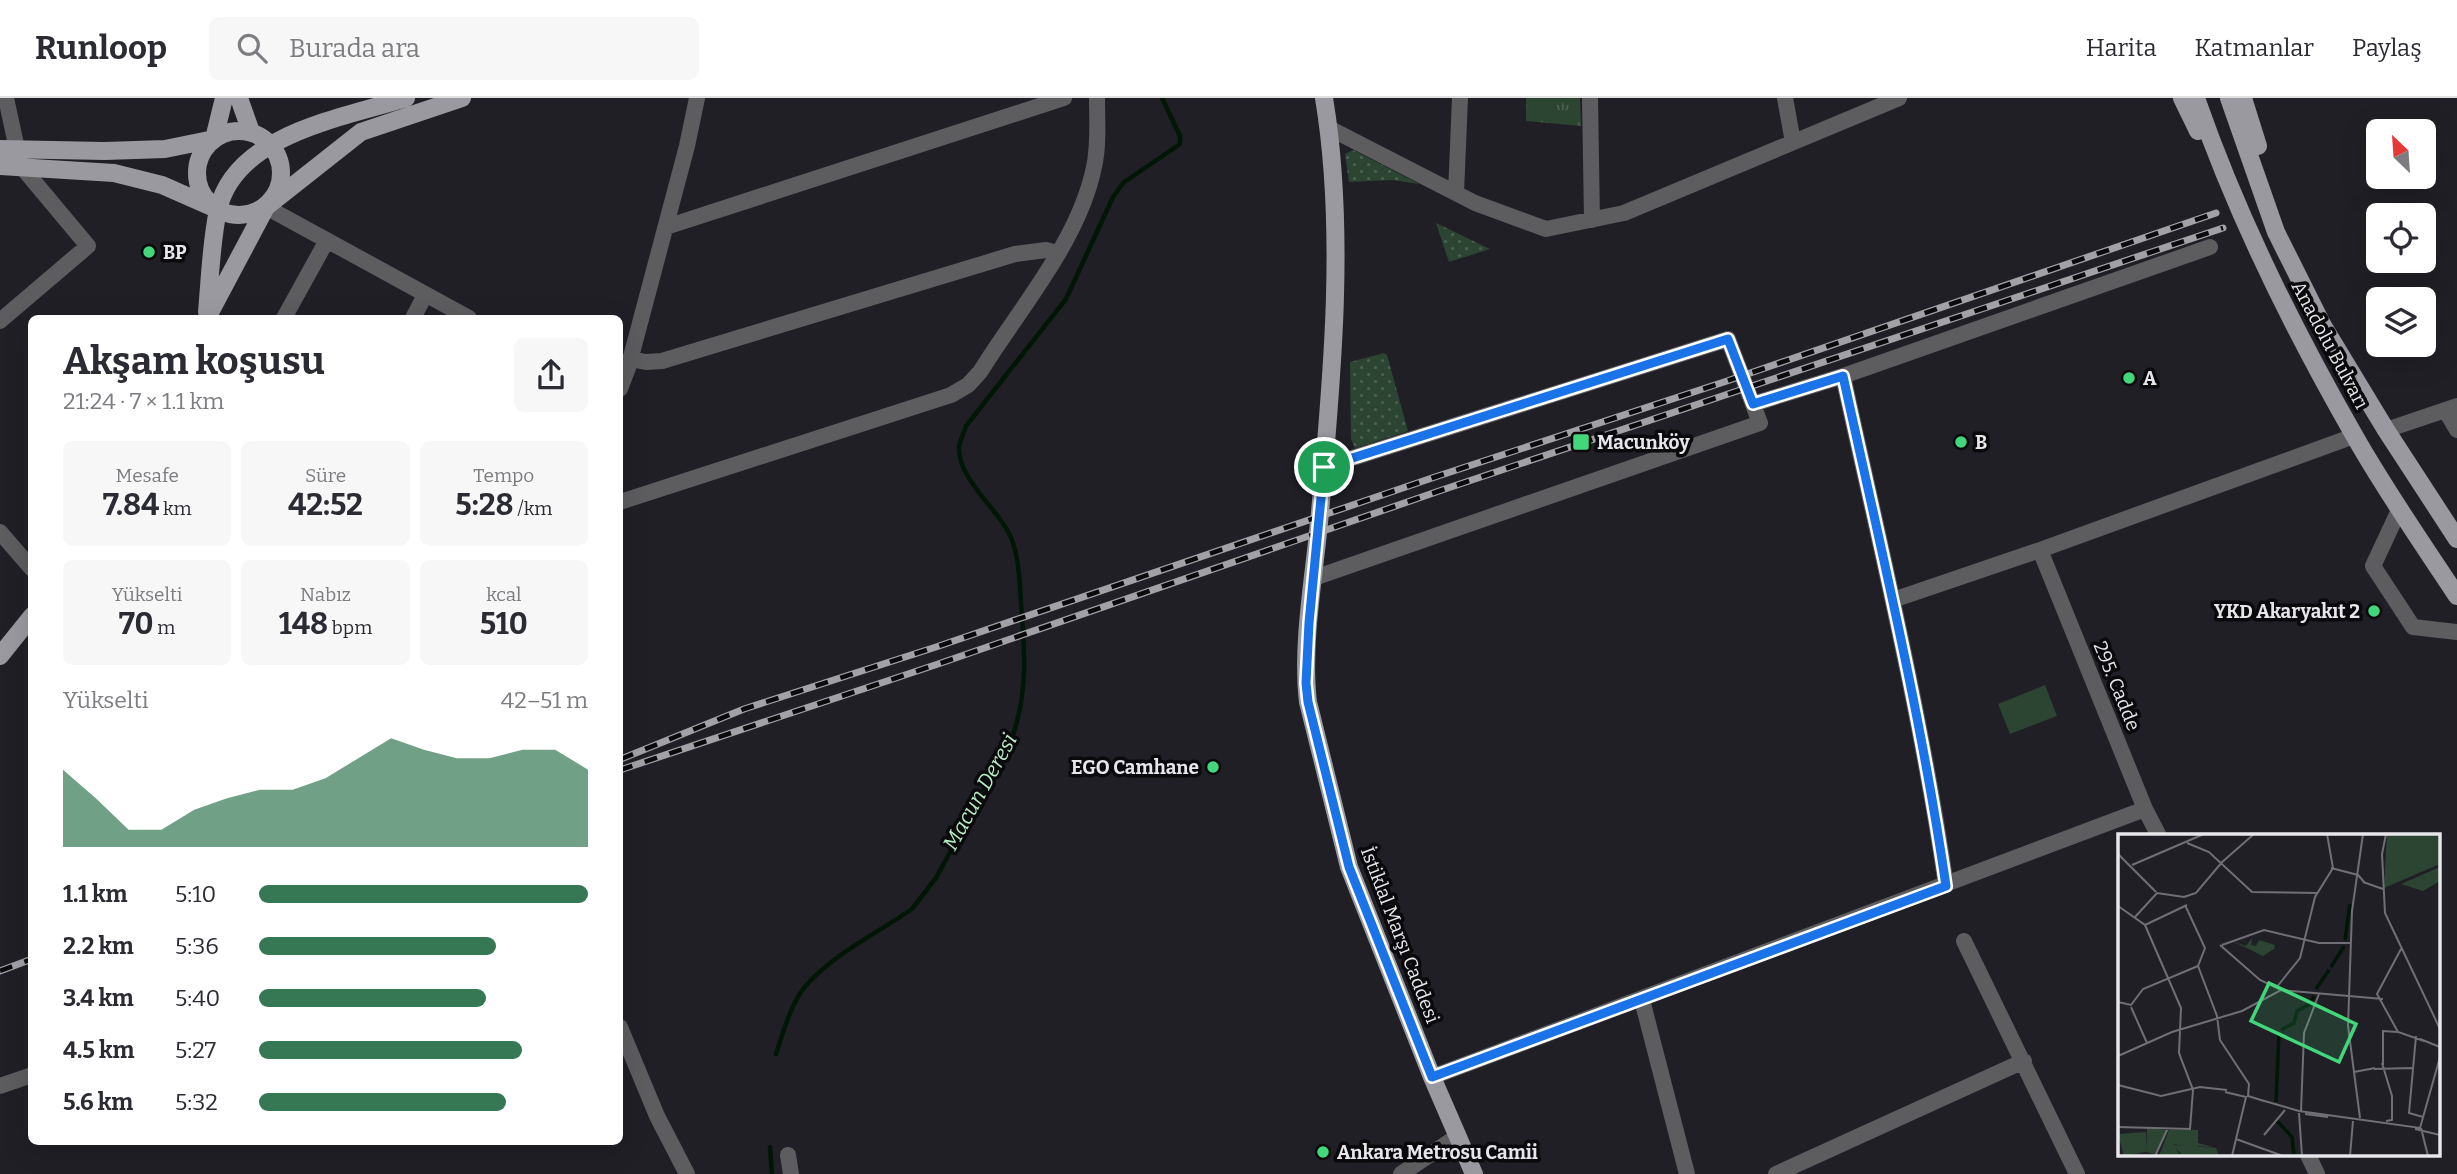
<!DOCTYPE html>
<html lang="tr">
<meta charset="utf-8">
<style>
:root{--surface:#fff;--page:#f7f7f7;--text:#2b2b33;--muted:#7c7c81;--line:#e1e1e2;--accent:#357853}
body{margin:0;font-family:Bitter,serif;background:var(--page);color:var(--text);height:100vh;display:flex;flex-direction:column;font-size:26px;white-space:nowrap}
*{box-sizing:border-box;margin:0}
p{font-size:23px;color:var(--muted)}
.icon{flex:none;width:38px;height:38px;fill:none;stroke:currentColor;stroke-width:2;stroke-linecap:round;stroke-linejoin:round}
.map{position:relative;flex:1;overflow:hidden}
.side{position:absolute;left:28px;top:217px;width:595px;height:830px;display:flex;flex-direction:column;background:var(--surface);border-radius:10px;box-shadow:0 7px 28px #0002}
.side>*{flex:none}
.needle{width:46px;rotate:335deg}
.tools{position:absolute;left:2366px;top:21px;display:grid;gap:14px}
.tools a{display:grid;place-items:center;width:70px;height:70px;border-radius:10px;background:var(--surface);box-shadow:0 7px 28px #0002;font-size:35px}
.pin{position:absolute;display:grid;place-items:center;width:60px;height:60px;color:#fff;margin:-30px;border:4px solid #fff;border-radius:50%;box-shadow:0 2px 7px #0007}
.round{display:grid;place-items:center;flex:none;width:74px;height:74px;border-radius:10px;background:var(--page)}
.summary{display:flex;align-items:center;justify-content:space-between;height:119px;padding:0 35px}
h1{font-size:38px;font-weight:700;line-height:52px}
.metrics{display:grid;grid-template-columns:repeat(3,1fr);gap:10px;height:119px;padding:7px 35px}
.metrics div{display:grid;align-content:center;border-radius:10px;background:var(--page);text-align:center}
.metrics b{font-size:30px;font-weight:700}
.metrics small{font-size:19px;font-weight:400}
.metrics p{font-size:19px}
.chart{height:196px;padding:14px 35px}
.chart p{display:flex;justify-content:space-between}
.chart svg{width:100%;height:126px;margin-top:7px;fill:var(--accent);opacity:.7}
ul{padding:0 35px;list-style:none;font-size:23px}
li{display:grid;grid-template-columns:112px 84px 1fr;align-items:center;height:52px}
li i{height:18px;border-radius:9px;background:var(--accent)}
header{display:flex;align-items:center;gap:42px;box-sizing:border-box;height:98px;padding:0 35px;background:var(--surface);border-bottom:2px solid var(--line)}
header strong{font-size:33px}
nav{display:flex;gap:38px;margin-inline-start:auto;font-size:24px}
.search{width:490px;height:63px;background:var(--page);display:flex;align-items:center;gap:18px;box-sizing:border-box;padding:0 24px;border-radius:10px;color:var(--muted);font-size:26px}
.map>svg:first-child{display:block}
</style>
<header>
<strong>Runloop</strong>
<div class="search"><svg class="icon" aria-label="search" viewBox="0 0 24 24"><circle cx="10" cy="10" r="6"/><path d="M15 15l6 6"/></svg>Burada ara</div>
<nav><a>Harita</a><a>Katmanlar</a><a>Paylaş</a></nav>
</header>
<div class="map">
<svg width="2457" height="1076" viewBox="0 0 2457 1076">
<defs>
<pattern id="grass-dots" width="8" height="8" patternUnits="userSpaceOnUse" patternTransform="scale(1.75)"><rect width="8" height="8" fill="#2b4532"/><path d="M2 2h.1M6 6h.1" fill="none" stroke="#4a6050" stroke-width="1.8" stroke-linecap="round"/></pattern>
<pattern id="park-tufts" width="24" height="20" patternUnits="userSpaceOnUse" patternTransform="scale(1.75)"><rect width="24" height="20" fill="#2b4532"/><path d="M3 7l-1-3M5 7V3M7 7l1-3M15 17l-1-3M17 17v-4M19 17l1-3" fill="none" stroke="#4a6050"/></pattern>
</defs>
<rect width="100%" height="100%" fill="#201f25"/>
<!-- grass -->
<path fill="url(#grass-dots)" d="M 1353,52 L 1419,86 L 1392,82 L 1349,84 L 1345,56 Z
M 1436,125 L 1490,151 L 1449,164 Z
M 1384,255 L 1387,257 L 1408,333 L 1355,350 L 1351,341 L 1350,264 Z"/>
<!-- park -->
<path fill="url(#park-tufts)" d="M 1526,0 L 1580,0 L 1581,28 L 1526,23 Z"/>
<!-- garden -->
<path fill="#2b4532" d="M 2045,587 L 2057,618 L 2010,636 L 1998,606 Z"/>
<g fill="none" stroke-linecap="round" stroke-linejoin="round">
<!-- stream -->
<path stroke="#001706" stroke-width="4.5" d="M 776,956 C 783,935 790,909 803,891 C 831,857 876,836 912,811 L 936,780 L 1012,640 C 1028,595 1025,553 1021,506 C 1020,486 1019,461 1012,442 C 1000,411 958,383 959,349 C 960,343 964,335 966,328 L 1066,201 L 1113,99 L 1123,85 L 1180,46 L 1180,38 L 1162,0
M 770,1049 L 772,1076"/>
<!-- minor -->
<path stroke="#5d5c5f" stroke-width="16" d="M 6,0 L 17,51
M 1590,0 L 1592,122
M 1785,0 L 1793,44
M 1329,30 L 1475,105 L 1546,131 L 1624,115 L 1899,0
M 1456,95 L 1460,0
M 266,109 L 469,220
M 666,129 L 1064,0
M 284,220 L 326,144
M 413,220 L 425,197
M 0,223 L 88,148 L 21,68
M 630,261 L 646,264 L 662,263 L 1015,156 L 1046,152 L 1057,155
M 1843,278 C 1880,447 1921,616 1946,787
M 620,291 L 628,270 L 687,48 L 697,0
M 1753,306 L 1843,278 L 2210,149
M 2445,312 L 2457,332
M 2386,332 L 2457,308
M 620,404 L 951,297 L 968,287 L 980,274 C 1019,211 1079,143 1094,69 C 1099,47 1097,23 1097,0
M 2400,410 L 2373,468 L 2413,529 L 2457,534
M 0,434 L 32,471
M 2040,452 L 2145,711 L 2159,738
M 1314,480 L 1760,325 L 1728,241 L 1324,369
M 1893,502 L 2040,452 L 2354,338
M 1964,843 L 2077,1076
M 1642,902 L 1687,1076
M 620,929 L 657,1018 L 687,1076
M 1432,979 L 2145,711
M 0,988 L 32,977
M 788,1057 L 791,1076
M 2308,1057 L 2317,1076
M 1401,1076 L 1458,1038
M 1776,1076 L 2024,963"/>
<!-- major -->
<path stroke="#9a999f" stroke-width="18" d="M 239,0 L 251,34
M 1324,0 C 1346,132 1332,281 1320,414 C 1315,475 1301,544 1308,604 L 1349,769 L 1432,979 L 1474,1076
M 2182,0 L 2198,33
M 2196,0 C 2237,118 2292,229 2354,337 C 2385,392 2422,445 2457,498
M 2229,0 L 2276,134 L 2323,228 L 2386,332 L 2457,441
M 2243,0 L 2258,48
M197 75a42 42 0 1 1 84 0a42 42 0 1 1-84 0Z
M 214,41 L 224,0
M 0,51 L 105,53 L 165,51 L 214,41
M 0,68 L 114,75 L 162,87 L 212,109
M 207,214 C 210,181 211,145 218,112 C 235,36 343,20 406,0
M 207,220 L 266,109 L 361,34 L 462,0
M 0,558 L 32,518"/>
<defs>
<path id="rail" d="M 621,661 L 744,611 L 936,549 L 1432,380 L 1727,283 L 2216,115
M 620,672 L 938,566 L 1442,392 L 2223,130
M 0,873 L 32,861"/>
</defs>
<!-- rail casing -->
<use href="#rail" stroke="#a2a1a6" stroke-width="7"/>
<!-- rail -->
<use href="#rail" stroke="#0a090c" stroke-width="4.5" stroke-dasharray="13" stroke-linecap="butt"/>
</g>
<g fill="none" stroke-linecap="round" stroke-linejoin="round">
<defs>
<path id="route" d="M 1728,241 L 1753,306 L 1843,278 C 1880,447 1921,616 1946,788 L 1432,979 L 1349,769 L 1308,604 L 1306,585 L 1309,525 L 1324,369 Z"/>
</defs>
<!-- route casing -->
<use href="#route" stroke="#fff" stroke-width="14"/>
<!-- route -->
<use href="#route" stroke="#1a73e8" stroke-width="9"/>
</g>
<!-- markers -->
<g fill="#42d77b" stroke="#0a090c" stroke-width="2.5">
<circle cx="149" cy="154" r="7"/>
<circle cx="2129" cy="280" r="7"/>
<rect x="1572" y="335" width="18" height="18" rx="3.5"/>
<circle cx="1961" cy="344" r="7"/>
<circle cx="2374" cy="513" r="7"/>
<circle cx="1213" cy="669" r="7"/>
<circle cx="1323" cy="1054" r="7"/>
</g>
<g text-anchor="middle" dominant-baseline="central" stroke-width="7" stroke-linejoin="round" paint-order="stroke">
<!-- poi labels -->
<g font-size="19" font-weight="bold" fill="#e7e6ea" stroke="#0a090c" text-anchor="start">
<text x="163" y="154">BP</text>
<text x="2143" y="280">A</text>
<text x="1597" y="344">Macunköy</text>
<text x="1975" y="344">B</text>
<text x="2360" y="513" text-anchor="end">YKD Akaryakıt 2</text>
<text x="1199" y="669" text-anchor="end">EGO Camhane</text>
<text x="1337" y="1054">Ankara Metrosu Camii</text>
</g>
<!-- street labels -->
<g font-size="19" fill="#e7e6ea" stroke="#0a090c">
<text transform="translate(2330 247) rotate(62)">Anadolu Bulvarı</text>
<text transform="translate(2117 588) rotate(68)">295. Cadde</text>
<text transform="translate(1400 837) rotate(69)">İstiklal Marşı Caddesi</text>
</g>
<!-- water labels -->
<g font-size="21" font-style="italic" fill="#b5ecc3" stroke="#0a090c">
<text transform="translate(980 694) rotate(-61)">Macun Deresi</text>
</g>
</g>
<!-- overview -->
<g transform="translate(2118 736)">
<rect width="322" height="322" fill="#201f25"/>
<path d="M 55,311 L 98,314 L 101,322 L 64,321 Z" fill="#2b4532"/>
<path d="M 322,33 L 322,47 L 305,57 L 283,50 ZM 29,294 L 49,296 L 37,320 L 28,318 ZM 51,296 L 80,296 L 80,309 L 98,314 L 80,312 L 79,316 L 56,310 L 61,320 L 81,322 L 41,322 Z" fill="#2b4532"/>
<path d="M 269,0 L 322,0 L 322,30 L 266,54 Z" fill="#2b4532"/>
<path d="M 134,104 L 133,111 L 138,112 L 141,106 L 157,111 L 156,115 L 145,122 L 114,107 L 128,112 ZM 28,298 L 28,318 L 6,322 L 0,300 Z" fill="#2b4532"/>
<path fill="none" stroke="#001706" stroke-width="3.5" d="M 227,106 L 232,70M 213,133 L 226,112M 198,155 L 211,136M 163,196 L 176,189 L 179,177 L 192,170 L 196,162M 158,268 L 161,199M 159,287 L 174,303 L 176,322"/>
<path fill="none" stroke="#706f74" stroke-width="2" d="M 268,0 L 264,20 L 267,79 L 322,195M 69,9 L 91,18 L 134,58 L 200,59M 0,20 L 38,58M 103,29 L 136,0M 14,31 L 86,0M 213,34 L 240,41 L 247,49M 245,48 L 265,55M 67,71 L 87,114 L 80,132M 0,72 L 27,91 L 63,174 L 61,219 L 75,256 L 72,295 L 0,293M 17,83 L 39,59 L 66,63 L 78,59 L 105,27M 27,91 L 69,71M 102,111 L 142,146 L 161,155M 104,111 L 146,96 L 201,109 L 232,109M 283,115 L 259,160 L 280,198 L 306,207M 80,132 L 99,182 L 102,206 L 131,250 L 130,262 L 146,267M 158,154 L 182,124 L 197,63 L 215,34 L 209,0M 0,168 L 13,171 L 25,155 L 80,132M 13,173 L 29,209M 298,202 L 291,279 L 305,283M 302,205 L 322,213M 0,222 L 54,198 L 124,177 L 163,156 L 265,165M 264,229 L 274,262 L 274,286 L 268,287M 265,231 L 265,197 L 280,198M 256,235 L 294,234M 236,238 L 257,234M 0,251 L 43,262 L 82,253 L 109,256M 107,258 L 128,263 L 114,322M 143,266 L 181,277 L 302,294 L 322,223M 183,277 L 186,199 L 201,160M 181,279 L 184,322M 187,280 L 210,283M 242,284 L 230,192 L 234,77 L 245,0M 303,294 L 310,322M 297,295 L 322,301M 146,301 L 167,276M 118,305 L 165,322M 37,322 L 50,294M 232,322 L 235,287"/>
<path fill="#42d77b" fill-opacity="0.15" stroke="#42d77b" stroke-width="3.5" d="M 151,149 L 238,190 L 221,228 L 133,187 Z"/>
<rect width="322" height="322" fill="none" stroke="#e7e6ea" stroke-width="3.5"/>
</g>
</svg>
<div class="tools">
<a><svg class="needle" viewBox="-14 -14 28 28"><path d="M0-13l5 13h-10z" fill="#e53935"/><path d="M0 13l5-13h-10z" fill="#7c7c81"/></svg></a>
<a><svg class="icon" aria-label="locate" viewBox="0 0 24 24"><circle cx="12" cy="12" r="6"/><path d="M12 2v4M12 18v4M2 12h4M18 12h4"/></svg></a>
<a><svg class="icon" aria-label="layers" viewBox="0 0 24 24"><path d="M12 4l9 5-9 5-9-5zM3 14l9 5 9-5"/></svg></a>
</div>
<div class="pin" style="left:1324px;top:369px;background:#1e9e55"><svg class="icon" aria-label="arrive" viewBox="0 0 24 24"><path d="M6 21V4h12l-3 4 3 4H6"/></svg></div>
<section class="side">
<div class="summary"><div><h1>Akşam koşusu</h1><p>21:24 · 7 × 1.1 km</p></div><a class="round"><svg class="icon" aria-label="share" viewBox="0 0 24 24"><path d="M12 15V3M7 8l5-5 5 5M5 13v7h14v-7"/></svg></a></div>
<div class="metrics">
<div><p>Mesafe</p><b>7.84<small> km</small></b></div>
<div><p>Süre</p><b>42:52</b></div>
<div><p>Tempo</p><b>5:28<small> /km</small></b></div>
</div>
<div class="metrics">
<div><p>Yükselti</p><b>70<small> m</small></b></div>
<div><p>Nabız</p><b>148<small> bpm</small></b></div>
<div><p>kcal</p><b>510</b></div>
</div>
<div class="chart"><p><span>Yükselti</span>42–51 m</p>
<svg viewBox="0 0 160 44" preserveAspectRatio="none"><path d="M0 44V17L10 27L20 38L30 38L40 31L50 27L60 24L70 24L80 20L90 13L100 6L110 10L120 13L130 13L140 10L150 10L160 17V44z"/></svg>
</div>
<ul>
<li><b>1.1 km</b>5:10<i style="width:100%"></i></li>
<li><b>2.2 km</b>5:36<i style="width:72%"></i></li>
<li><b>3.4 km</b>5:40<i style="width:69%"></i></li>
<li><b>4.5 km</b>5:27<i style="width:80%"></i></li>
<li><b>5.6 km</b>5:32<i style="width:75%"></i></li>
</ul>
</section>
</div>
